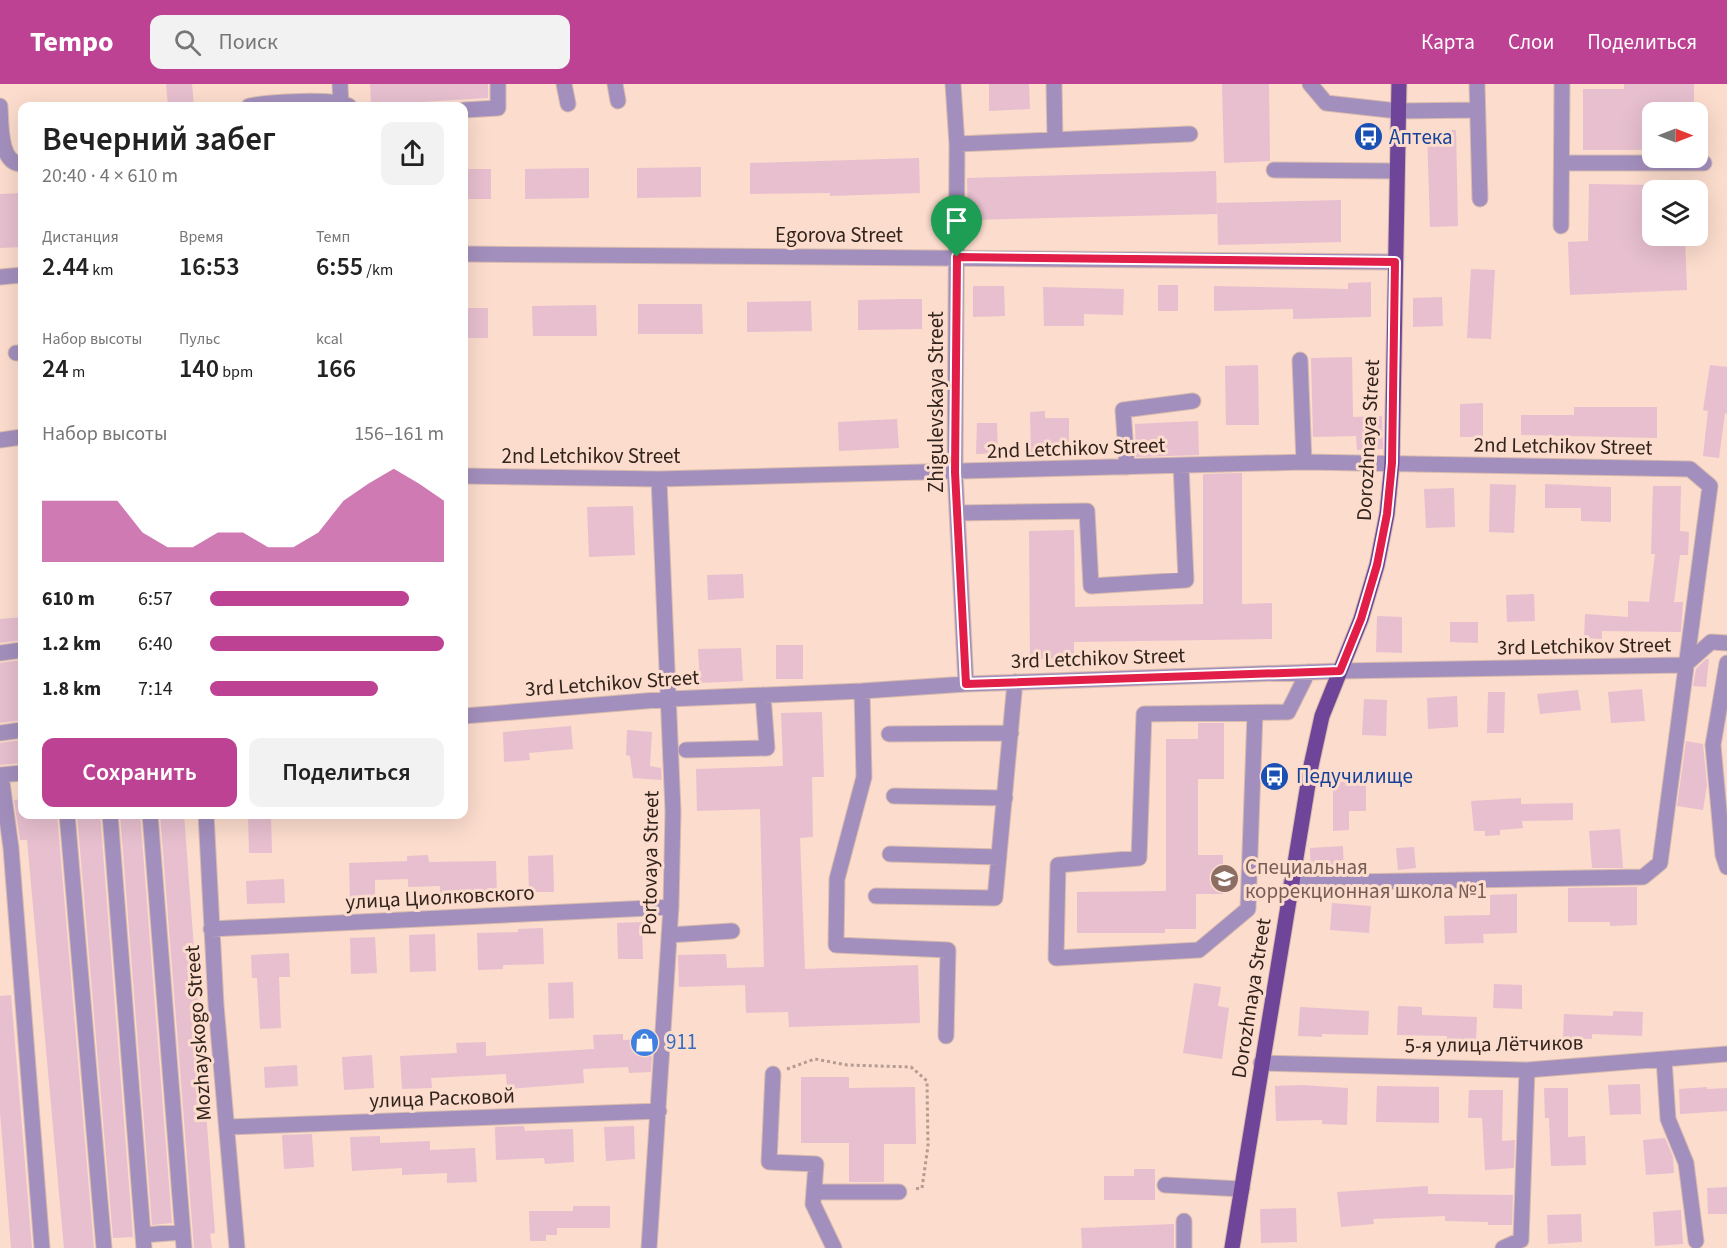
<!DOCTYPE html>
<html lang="ru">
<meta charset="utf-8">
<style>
:root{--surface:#fff;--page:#f2f2f2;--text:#222;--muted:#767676;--accent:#bd4293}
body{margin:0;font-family:"Source Sans 3",sans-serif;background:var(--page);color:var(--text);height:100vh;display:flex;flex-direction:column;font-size:22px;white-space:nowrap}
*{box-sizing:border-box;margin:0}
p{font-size:20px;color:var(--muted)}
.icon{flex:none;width:33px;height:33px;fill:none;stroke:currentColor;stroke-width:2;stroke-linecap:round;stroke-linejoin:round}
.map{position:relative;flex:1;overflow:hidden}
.details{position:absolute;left:18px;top:18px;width:450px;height:717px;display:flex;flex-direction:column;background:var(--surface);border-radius:12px;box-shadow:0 6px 24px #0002}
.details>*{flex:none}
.needle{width:39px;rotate:90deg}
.controls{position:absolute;left:1642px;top:18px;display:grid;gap:12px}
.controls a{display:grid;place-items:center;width:66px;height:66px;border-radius:12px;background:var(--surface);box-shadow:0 6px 24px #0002;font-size:30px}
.pin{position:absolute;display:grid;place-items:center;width:51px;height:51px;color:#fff;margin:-62px -26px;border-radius:50% 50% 50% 0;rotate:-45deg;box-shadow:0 0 6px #0007}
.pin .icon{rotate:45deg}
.round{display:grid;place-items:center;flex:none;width:63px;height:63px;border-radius:12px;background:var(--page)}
.summary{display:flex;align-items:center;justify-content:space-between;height:102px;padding:0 24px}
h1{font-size:33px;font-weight:600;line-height:45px}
.figures{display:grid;grid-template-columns:repeat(3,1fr);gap:9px;height:102px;padding:6px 24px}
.figures div{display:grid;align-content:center}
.figures b{font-size:26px;font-weight:600}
.figures small{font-size:16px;font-weight:400}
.figures p{font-size:16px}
.chart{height:168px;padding:12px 24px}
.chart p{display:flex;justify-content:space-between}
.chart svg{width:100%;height:108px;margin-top:6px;fill:var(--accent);opacity:.7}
.action{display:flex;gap:12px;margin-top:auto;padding:12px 24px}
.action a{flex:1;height:69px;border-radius:12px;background:var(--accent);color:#fff;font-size:24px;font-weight:600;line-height:69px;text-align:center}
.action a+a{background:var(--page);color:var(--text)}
ul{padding:0 24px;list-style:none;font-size:20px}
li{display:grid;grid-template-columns:96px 72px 1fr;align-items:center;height:45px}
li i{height:15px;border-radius:8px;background:var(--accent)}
header{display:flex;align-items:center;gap:36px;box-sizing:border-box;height:84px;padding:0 30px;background:var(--accent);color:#fff}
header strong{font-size:28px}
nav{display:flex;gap:33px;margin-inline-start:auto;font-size:21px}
.search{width:420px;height:54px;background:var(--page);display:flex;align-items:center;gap:15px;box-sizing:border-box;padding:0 21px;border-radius:12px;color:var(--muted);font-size:22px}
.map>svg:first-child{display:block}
</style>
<header>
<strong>Tempo</strong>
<div class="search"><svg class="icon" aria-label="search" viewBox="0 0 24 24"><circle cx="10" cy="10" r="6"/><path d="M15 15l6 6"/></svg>Поиск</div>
<nav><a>Карта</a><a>Слои</a><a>Поделиться</a></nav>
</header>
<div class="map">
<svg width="1727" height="1164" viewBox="0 0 1727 1164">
<rect width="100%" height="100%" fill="#fbdccd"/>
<!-- building -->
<path fill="#e7bfcf" d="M 166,0 L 192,0 L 194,22 L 168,22 Z
M 370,0 L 488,0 L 488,14 L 371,21 Z
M 989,0 L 1029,0 L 1030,25 L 989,27 Z
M 1222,0 L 1269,0 L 1270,77 L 1224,79 Z
M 1624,0 L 1694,0 L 1694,28 L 1653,28 L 1653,66 L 1583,66 L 1583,5 L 1624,5 Z
M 1456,46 L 1458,142 L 1430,143 L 1427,47 Z
M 919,74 L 920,109 L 830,112 L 830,109 L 750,110 L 750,79 Z
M 701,83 L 701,113 L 637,114 L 637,84 Z
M 589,84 L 589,114 L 525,115 L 525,85 Z
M 464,85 L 491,85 L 491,115 L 464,115 Z
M 1216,87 L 1217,130 L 968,136 L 967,94 Z
M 1589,100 L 1653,101 L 1653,154 L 1685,153 L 1687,206 L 1570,211 L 1568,158 L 1588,157 Z
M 22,109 L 22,163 L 0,164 L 0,110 Z
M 1341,116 L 1341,158 L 1218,161 L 1217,119 Z
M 1471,185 L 1495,186 L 1491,255 L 1467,254 Z
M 1371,198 L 1371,233 L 1293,235 L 1293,225 L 1214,227 L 1214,202 L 1348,205 L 1348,199 Z
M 1158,201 L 1178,201 L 1178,227 L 1158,227 Z
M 973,202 L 1004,202 L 1005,232 L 973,233 Z
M 1043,203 L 1124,205 L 1123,231 L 1084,230 L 1084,242 L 1044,242 Z
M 1442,213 L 1443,242 L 1413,243 L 1413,214 Z
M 903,215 L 922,215 L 922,245 L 858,246 L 858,216 Z
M 811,217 L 812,247 L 747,248 L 747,218 Z
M 638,220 L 702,220 L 703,250 L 638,250 Z
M 596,221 L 597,252 L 533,252 L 532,222 Z
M 464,224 L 488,224 L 488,254 L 464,254 Z
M 1352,273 L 1353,333 L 1382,332 L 1383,365 L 1357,366 L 1356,352 L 1313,353 L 1311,274 Z
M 1258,281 L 1259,341 L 1226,341 L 1225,282 Z
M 1710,281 L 1727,283 L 1727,330 L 1725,329 L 1719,374 L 1703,372 L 1708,327 L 1703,326 Z
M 1483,319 L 1483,353 L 1460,353 L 1460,320 Z
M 1574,323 L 1657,323 L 1657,354 L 1521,351 L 1521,331 L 1574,331 Z
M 1045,327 L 1045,334 L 1069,334 L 1069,366 L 1031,368 L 1030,328 Z
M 897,335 L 899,364 L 839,367 L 838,338 Z
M 1198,337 L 1199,371 L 1136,373 L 1135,340 Z
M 977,339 L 997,339 L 998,369 L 976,370 Z
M 1242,389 L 1242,520 L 1272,519 L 1272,555 L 1074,558 L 1074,575 L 1030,575 L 1029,447 L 1074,446 L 1075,523 L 1203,520 L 1203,390 Z
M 1490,400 L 1516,401 L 1514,449 L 1489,448 Z
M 1545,400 L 1611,403 L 1611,438 L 1581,437 L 1581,424 L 1545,424 Z
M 1653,402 L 1681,402 L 1680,447 L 1689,448 L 1688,471 L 1680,471 L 1674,518 L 1683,518 L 1681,548 L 1602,547 L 1602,555 L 1584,554 L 1585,530 L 1628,533 L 1628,517 L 1649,518 L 1655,470 L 1651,470 Z
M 1454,404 L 1455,443 L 1426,444 L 1424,405 Z
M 633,422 L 635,471 L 589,473 L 587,423 Z
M 743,490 L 744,514 L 708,516 L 707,491 Z
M 1534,510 L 1535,537 L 1507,538 L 1506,511 Z
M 1377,532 L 1402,533 L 1402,569 L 1376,568 Z
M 22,533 L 22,556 L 0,559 L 0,535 Z
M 1450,538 L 1478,538 L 1478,559 L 1450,558 Z
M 776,561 L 803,561 L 803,595 L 776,595 Z
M 741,564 L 743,597 L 700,599 L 698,565 Z
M 1706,575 L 1709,575 L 1706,603 L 1693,602 L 1696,585 Z
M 22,576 L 22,636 L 0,639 L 0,579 Z
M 1642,605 L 1645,637 L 1611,639 L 1608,608 Z
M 1578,606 L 1581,626 L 1540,630 L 1537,610 Z
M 1488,608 L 1505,608 L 1504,649 L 1487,649 Z
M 1457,612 L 1458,643 L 1428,645 L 1427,614 Z
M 1364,615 L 1387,616 L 1386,652 L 1362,651 Z
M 822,628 L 824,693 L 812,693 L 813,753 L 800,754 L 805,885 L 918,881 L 920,939 L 789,943 L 788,928 L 746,929 L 745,901 L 679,903 L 678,871 L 726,870 L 727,884 L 764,883 L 760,725 L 697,727 L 696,685 L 783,682 L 781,629 Z
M 1198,639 L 1224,639 L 1224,695 L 1198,695 L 1198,771 L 1223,771 L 1223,810 L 1196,810 L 1196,845 L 1165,845 L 1165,849 L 1077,849 L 1077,808 L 1166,807 L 1166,655 L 1198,655 Z
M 571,642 L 573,665 L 529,669 L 530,676 L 504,678 L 503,648 Z
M 627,646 L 652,648 L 650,682 L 661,684 L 662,696 L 633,694 L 630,672 L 626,671 Z
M 22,656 L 22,679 L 0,681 L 0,659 Z
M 1686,657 L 1703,660 L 1707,701 L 1703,726 L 1677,722 Z
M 1333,698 L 1366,698 L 1366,727 L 1349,727 L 1349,746 L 1333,747 Z
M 1521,714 L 1521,720 L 1573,719 L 1573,736 L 1522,737 L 1523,744 L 1500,746 L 1500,751 L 1485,752 L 1485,747 L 1474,747 L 1471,717 Z
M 22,715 L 22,730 L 57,730 L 94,1164 L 64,1164 L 27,756 L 20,756 L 14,716 Z
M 77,730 L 100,730 L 133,1153 L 113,1154 Z
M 120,730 L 140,730 L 172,1139 L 152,1141 Z
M 160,730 L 184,730 L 215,1149 L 210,1150 L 212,1164 L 194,1164 Z
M 271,731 L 272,769 L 249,769 L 248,732 Z
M 1620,745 L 1623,784 L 1592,784 L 1589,747 Z
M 1343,762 L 1344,787 L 1311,788 L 1310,764 Z
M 1414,763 L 1416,784 L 1398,786 L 1396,764 Z
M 428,771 L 429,778 L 496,777 L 497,813 L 440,814 L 440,802 L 408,803 L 408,795 L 375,796 L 375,815 L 350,816 L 349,779 L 407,777 L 407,772 Z
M 553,771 L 554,808 L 529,808 L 528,772 Z
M 284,795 L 285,819 L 247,820 L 246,797 Z
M 1637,803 L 1637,841 L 1610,842 L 1610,838 L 1568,838 L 1568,804 Z
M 1517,810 L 1517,849 L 1483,850 L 1484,859 L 1445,860 L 1444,832 L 1490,831 L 1490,811 Z
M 1332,819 L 1371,822 L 1369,849 L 1330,846 Z
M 642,838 L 643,875 L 618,875 L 617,839 Z
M 543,844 L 544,880 L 503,881 L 503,885 L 478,886 L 477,849 L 518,848 L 518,845 Z
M 435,850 L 436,887 L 410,888 L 409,851 Z
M 375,853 L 377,889 L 351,890 L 350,854 Z
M 289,869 L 290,893 L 279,893 L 281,944 L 260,945 L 257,894 L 252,894 L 251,871 Z
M 573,898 L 574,934 L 549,935 L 548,899 Z
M 1194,899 L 1221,903 L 1218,922 L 1229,924 L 1222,975 L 1183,969 Z
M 1494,900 L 1522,901 L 1522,925 L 1493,924 Z
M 11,911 L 32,1164 L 11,1164 L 0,1028 L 0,912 Z
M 1398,922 L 1422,923 L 1422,931 L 1477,933 L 1476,957 L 1447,956 L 1447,952 L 1397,951 Z
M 1300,923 L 1369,927 L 1368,951 L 1322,950 L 1322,953 L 1298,952 Z
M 1613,927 L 1643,928 L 1642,952 L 1592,950 L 1592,955 L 1563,954 L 1564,930 L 1613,932 Z
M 623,950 L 623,956 L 653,954 L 651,988 L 629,989 L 628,983 L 583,985 L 584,999 L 507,1005 L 506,990 L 431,994 L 432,1004 L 402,1005 L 400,972 L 457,969 L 456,959 L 486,958 L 486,972 L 594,965 L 593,951 Z
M 372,971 L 374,1004 L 344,1006 L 342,973 Z
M 297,981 L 298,1002 L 265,1004 L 264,983 Z
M 801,993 L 849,993 L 849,1004 L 915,1003 L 916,1060 L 884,1060 L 884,1098 L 849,1098 L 849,1059 L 801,1059 Z
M 1640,1000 L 1641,1030 L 1610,1031 L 1608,1001 Z
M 1301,1001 L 1348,1004 L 1347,1041 L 1322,1040 L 1322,1036 L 1276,1037 L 1275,1002 Z
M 1377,1002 L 1439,1003 L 1439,1039 L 1376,1038 Z
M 1707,1003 L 1707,1005 L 1727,1004 L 1727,1027 L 1680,1030 L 1679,1005 Z
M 1544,1004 L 1568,1004 L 1568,1053 L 1585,1052 L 1586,1081 L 1551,1082 L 1549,1034 L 1545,1034 Z
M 1469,1006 L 1503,1006 L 1502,1057 L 1515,1056 L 1514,1084 L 1485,1086 L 1482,1034 L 1468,1034 Z
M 524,1042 L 525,1047 L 573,1045 L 574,1078 L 545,1080 L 544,1074 L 496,1076 L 495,1043 Z
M 634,1042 L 635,1075 L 606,1077 L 604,1043 Z
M 312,1050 L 314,1083 L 284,1085 L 282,1051 Z
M 380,1052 L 380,1059 L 430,1057 L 430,1066 L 475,1064 L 477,1098 L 447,1099 L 447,1089 L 402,1091 L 402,1084 L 352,1087 L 350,1053 Z
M 1665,1054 L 1673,1073 L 1674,1089 L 1646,1091 L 1643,1056 Z
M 1134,1085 L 1155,1085 L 1155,1116 L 1104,1116 L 1104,1092 L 1134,1092 Z
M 1428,1102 L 1428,1110 L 1513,1111 L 1512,1141 L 1488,1141 L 1488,1138 L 1445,1137 L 1445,1132 L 1373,1135 L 1374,1140 L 1341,1143 L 1337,1108 Z
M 1727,1103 L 1727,1130 L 1708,1130 L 1707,1104 Z
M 573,1122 L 610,1122 L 610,1144 L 557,1144 L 557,1151 L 546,1151 L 546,1157 L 530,1157 L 529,1127 L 573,1127 Z
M 1296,1124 L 1297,1158 L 1261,1159 L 1260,1125 Z
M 1681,1126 L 1683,1160 L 1655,1162 L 1653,1128 Z
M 1581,1130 L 1582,1158 L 1548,1160 L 1547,1131 Z
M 1174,1140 L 1174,1164 L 1082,1164 L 1081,1144 Z"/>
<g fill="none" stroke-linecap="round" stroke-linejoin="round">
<defs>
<path id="minor" d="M 340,0 L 341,22
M 564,0 L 568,20
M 615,0 L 618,17
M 953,0 L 957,60 L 955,388 L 966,600
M 1054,0 L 1055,56
M 1310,0 L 1326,19 L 1398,27 L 1477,26
M 1477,0 L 1480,115
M 0,22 C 1,43 0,80 22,80
M 249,22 C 268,18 333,14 349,22
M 464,26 L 498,24 L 498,0
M 957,60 L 1190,50
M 1562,79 L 1704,79
M 1274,86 L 1397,87
M 1561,142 L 1562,0
M 464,170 L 1395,178
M 0,193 L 22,191
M 16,269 L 22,269
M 1300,276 L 1304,378
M 0,356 L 22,353
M 1127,383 L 1123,326 L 1193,317
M 464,392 L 659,395 L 1304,378 L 1690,385 L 1710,402 L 1660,779 L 1643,793 L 1291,799
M 957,429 L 1087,427 L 1091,502 L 1186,496 L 1181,382
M 0,569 L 22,566
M 1727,579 L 1713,661 L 1723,771 L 1727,783
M 862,607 L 864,693 L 837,795 L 836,861 L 948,866 L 946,952
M 1255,629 L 1248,825 L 1199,866 L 1056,874 L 1058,781 L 1139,774 L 1144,630 L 1288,628 L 1308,588
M 464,632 L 669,615 L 862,607 L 966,600 L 1340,587 L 1685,581 L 1711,558 L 1727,559
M 0,649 L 22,646
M 889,650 L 1011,649
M 686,666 L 767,664 L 763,611
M 0,691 L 22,689
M 1,691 L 11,764 L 42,1164
M 894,712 L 1005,714
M 67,730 L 104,1164
M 110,730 L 144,1164
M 150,730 L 184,1164
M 206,730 L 216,921 L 237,1164
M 890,770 L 999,773
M 876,812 L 995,814 L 1015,598
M 211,845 L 671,823
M 669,851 L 732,847
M 1664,975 L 1668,1035 L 1686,1079 L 1696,1157
M 1261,979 L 1527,986 L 1727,970
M 773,990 L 769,1078 L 816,1080 L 813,1120 L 834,1164
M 227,1043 L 659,1027
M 1165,1101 L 1242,1105
M 814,1108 L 899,1108
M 1184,1137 L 1184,1164
M 143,1151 L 182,1148
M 649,1164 L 671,823 L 673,727 L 659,395
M 1503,1164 L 1521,1156 L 1527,986"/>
<path id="major" d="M 1232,1164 L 1311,682 L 1322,632 L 1361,535 L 1377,481 L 1387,430 L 1392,379 L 1399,0"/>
</defs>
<!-- minor casing -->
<use href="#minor" stroke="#d7bbad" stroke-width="17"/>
<!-- major casing -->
<use href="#major" stroke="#d7bbad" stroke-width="17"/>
<!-- path -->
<path stroke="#b59c90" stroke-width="3" stroke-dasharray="3 3" stroke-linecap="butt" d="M 787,985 L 815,975 L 847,981 L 911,983 L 927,997 L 928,1062 L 922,1104 L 913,1105"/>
<!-- minor -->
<use href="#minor" stroke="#a38fbd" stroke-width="15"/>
<!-- major -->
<use href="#major" stroke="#6e4598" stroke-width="15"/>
</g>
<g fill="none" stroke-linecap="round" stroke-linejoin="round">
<defs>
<path id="route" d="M 957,173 L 1395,178 L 1392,379 L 1387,430 L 1377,481 L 1361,535 L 1340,587 L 966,600 L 955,388 Z"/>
</defs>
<!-- route casing -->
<use href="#route" stroke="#fff" stroke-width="12"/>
<!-- route -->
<use href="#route" stroke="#e11d48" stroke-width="8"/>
</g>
<!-- icons -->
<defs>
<symbol id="bus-disc" viewBox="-11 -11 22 22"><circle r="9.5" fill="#1a4fb4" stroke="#fbdccd"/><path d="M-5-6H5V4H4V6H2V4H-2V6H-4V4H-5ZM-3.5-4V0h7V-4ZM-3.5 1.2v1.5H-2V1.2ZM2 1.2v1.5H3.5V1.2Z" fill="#fff"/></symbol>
<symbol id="school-disc" viewBox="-11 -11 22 22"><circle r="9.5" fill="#8d6e63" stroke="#fbdccd"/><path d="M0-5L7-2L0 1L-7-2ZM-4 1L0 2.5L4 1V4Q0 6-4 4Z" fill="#fff"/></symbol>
<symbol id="shop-disc" viewBox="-11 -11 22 22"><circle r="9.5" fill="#3f7fe0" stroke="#fbdccd"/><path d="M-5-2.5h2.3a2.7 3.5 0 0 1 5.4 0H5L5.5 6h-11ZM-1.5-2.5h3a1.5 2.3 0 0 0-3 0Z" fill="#fff"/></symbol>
</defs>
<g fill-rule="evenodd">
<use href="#bus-disc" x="1352" y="36" width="33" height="33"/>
<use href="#bus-disc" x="1258" y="676" width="33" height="33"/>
<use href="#school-disc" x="1208" y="778" width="33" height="33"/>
<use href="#shop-disc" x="628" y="942" width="33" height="33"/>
</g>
<g text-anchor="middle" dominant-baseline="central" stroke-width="6" stroke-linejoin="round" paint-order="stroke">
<!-- transit labels -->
<g font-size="21" fill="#164399" stroke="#fbdccd" text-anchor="start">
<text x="1389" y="53">Аптека</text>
<text x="1296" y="692">Педучилище</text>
</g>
<!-- street labels -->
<g font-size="21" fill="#32241d" stroke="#fbdccd">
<text x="839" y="151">Egorova Street</text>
<text transform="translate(936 318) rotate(-90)">Zhigulevskaya Street</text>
<text transform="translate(1368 356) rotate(-87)">Dorozhnaya Street</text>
<text transform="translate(1563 362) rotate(1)">2nd Letchikov Street</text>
<text transform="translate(1076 364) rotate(-2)">2nd Letchikov Street</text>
<text x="591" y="372">2nd Letchikov Street</text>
<text transform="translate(1584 562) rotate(-1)">3rd Letchikov Street</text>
<text transform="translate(1098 574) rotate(-2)">3rd Letchikov Street</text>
<text transform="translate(612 599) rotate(-4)">3rd Letchikov Street</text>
<text transform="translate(650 779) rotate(-89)">Portovaya Street</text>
<text transform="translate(440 813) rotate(-3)">улица Циолковского</text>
<text transform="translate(1251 914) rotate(-81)">Dorozhnaya Street</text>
<text transform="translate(198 949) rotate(-94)">Mozhayskogo Street</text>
<text transform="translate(1494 960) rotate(-1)">5-я улица Лётчиков</text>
<text transform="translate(442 1014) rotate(-2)">улица Расковой</text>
</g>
<!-- education labels -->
<g font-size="21" fill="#785e54" stroke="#fbdccd" text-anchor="start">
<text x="1245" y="783">Специальная<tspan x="1245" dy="24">коррекционная школа №1</tspan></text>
</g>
<!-- shop labels -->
<g font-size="21" fill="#366cbe" stroke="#fbdccd" text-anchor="start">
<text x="666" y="958">911</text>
</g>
</g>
</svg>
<div class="controls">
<a><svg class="needle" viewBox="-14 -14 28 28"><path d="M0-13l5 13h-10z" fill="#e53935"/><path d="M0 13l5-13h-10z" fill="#767676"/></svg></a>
<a><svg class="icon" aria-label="layers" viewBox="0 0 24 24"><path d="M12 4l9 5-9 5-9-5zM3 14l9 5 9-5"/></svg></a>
</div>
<div class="pin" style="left:957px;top:173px;background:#1e9e55"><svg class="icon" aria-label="arrive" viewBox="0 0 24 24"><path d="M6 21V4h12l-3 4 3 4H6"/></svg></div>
<section class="details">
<div class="summary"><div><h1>Вечерний забег</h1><p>20:40 · 4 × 610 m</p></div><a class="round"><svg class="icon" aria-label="share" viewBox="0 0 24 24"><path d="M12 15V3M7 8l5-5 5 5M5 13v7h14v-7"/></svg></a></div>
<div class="figures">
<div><p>Дистанция</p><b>2.44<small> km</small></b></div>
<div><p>Время</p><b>16:53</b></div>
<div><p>Темп</p><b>6:55<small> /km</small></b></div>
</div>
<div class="figures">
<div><p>Набор высоты</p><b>24<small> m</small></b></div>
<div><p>Пульс</p><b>140<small> bpm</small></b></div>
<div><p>kcal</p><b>166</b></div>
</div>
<div class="chart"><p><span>Набор высоты</span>156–161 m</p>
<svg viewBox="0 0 160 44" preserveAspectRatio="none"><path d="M0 44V19L10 19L20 19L30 19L40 32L50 38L60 38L70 32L80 32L90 38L100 38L110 32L120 19L130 12L140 6L150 12L160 19V44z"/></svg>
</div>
<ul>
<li><b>610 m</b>6:57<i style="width:85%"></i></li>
<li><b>1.2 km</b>6:40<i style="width:100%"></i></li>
<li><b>1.8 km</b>7:14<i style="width:72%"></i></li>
</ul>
<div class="action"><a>Сохранить</a><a>Поделиться</a></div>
</section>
</div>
